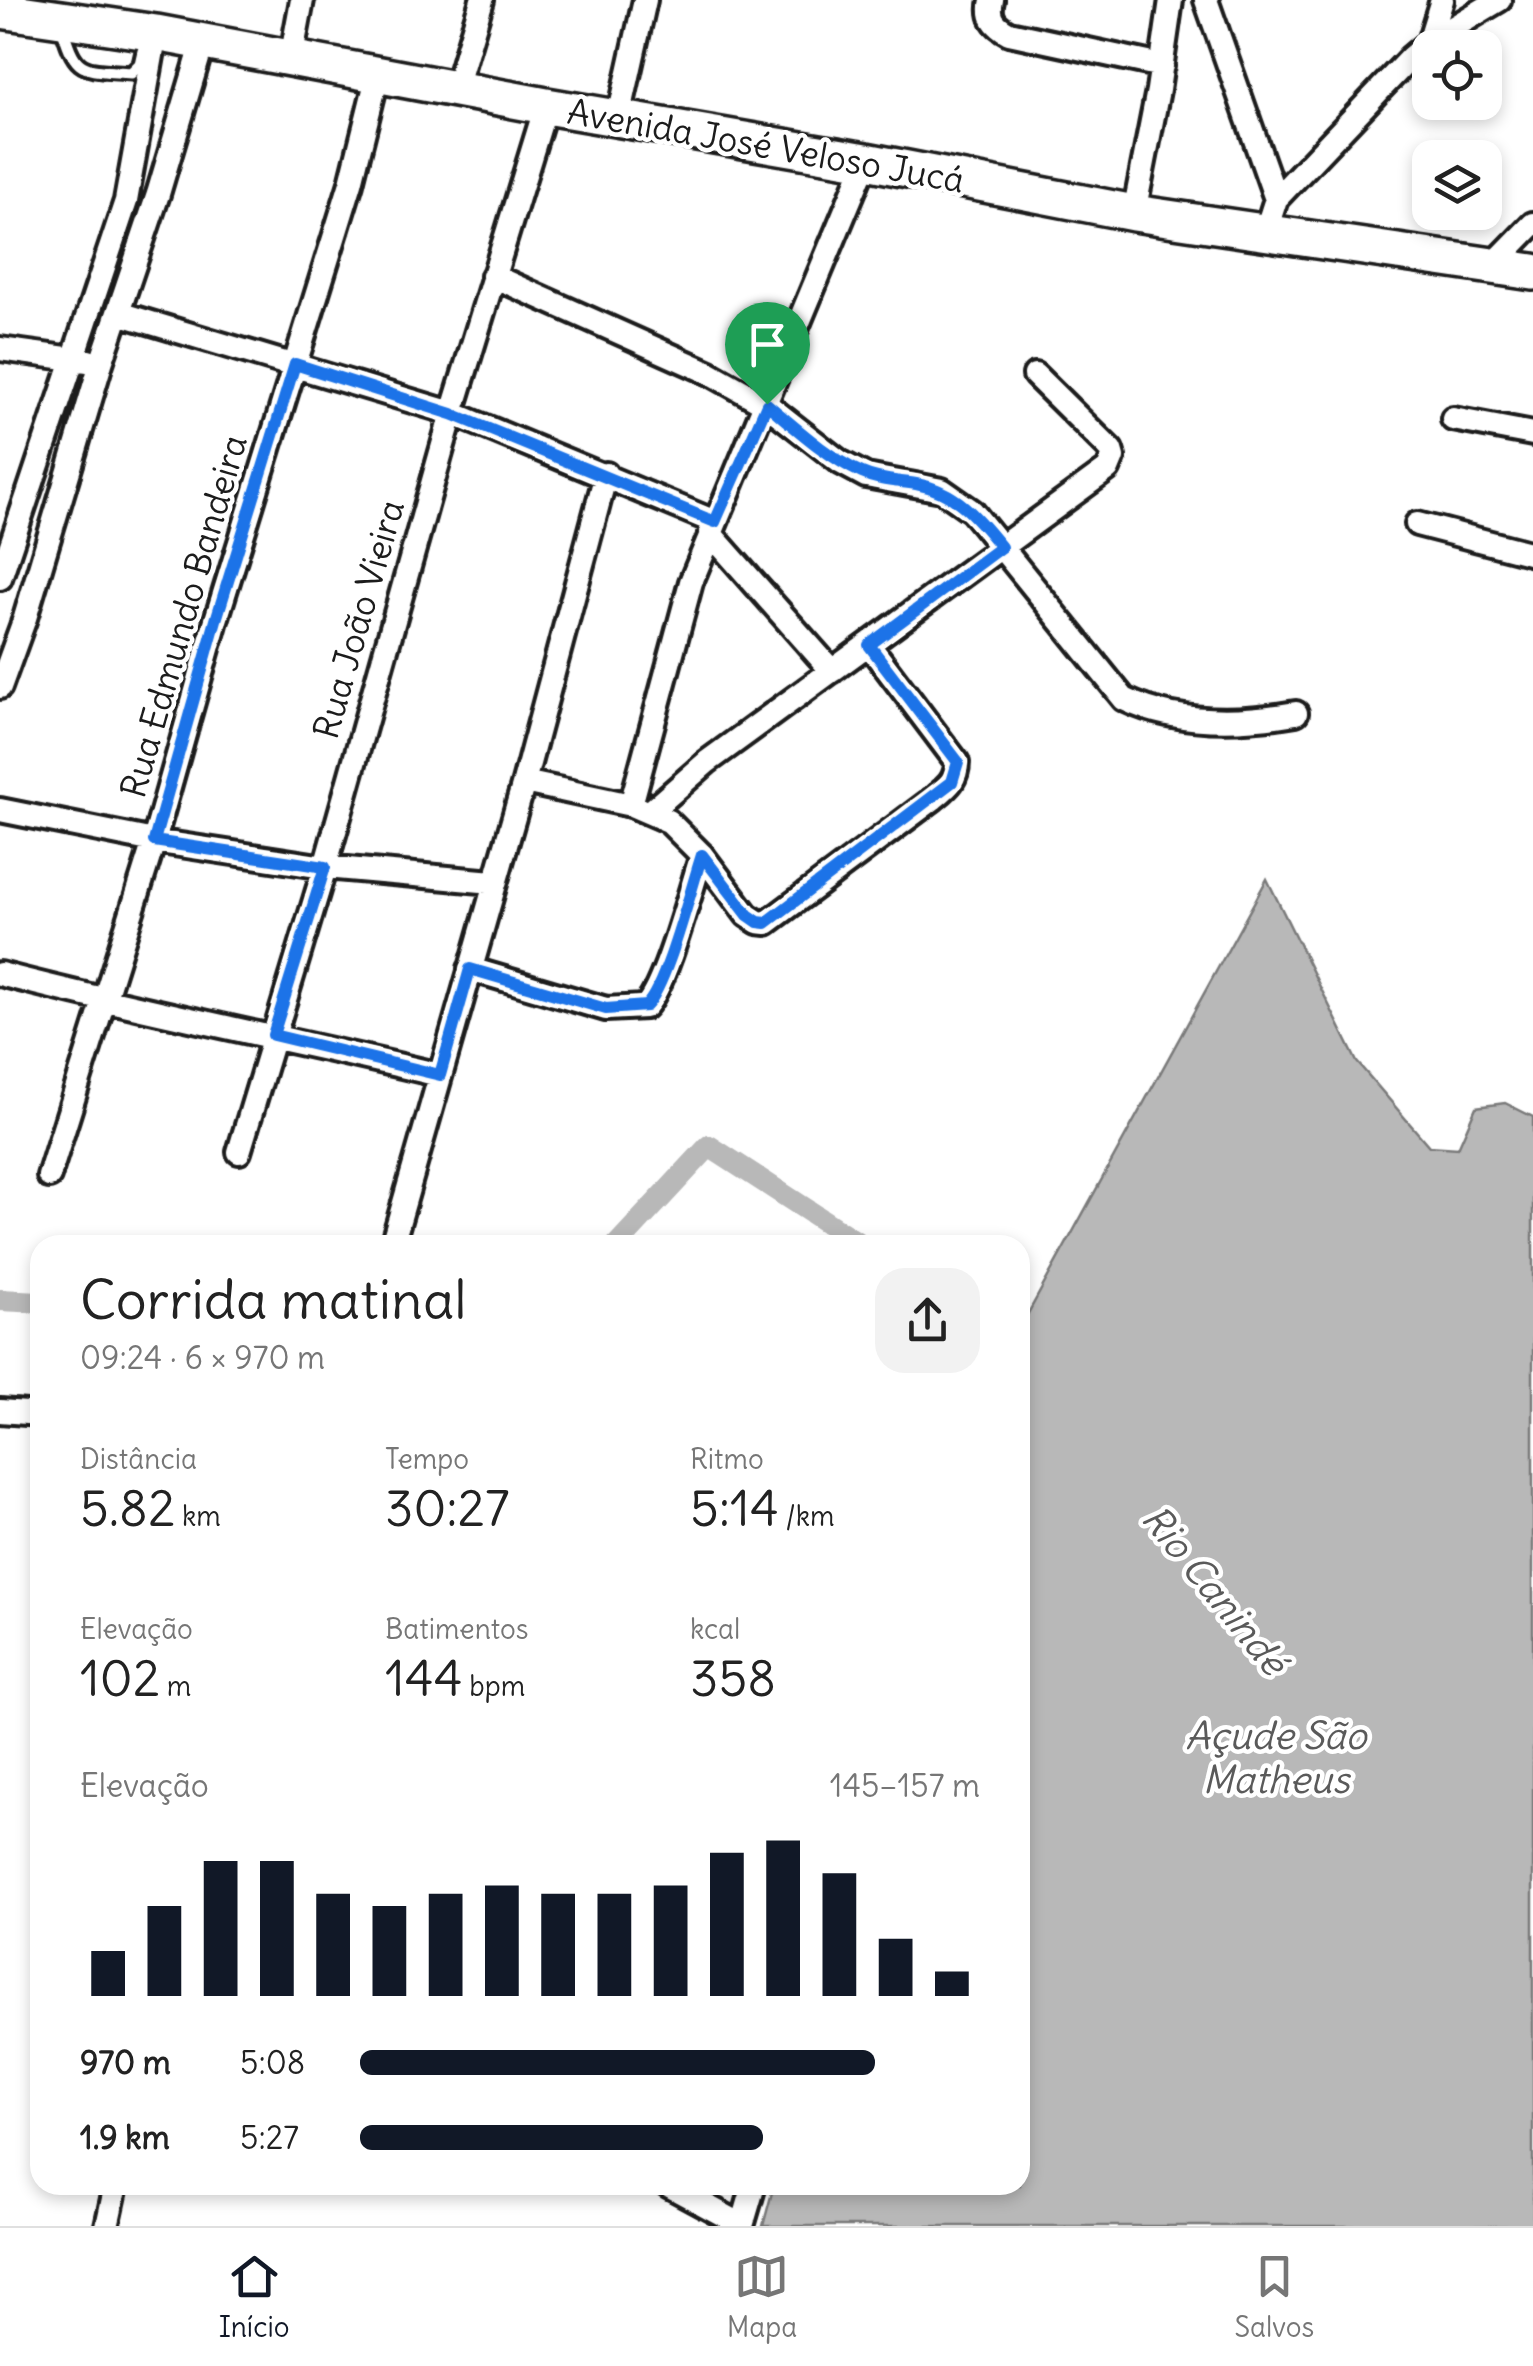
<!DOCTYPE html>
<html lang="pt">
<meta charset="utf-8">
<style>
:root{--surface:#fff;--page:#f2f2f2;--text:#222;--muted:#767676;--line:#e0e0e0;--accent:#111827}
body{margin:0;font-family:Delius,sans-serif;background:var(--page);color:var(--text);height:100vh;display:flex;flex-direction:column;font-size:38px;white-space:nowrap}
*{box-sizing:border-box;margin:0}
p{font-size:32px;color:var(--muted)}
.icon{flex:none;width:55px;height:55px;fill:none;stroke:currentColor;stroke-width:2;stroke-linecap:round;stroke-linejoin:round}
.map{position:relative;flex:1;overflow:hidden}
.drawer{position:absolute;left:30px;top:1235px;width:1000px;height:960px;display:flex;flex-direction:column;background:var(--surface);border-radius:30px;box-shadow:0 5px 15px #0003}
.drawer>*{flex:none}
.fabs{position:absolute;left:1412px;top:30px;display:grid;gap:20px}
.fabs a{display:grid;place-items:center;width:90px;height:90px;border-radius:20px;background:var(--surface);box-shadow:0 5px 15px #0003;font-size:50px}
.pin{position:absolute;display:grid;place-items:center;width:85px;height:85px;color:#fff;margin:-102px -42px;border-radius:50% 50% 50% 0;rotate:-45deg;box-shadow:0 0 10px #0007}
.pin .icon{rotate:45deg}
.round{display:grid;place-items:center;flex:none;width:105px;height:105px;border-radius:30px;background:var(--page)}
.overview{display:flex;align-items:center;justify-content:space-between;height:170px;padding:0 50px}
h1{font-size:55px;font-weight:600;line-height:75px}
.figures{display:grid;grid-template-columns:repeat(3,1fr);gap:15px;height:170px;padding:10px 50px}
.figures div{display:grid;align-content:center}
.figures b{font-size:50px;font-weight:600}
.figures small{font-size:28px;font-weight:400}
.figures p{font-size:28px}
.chart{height:280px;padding:20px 50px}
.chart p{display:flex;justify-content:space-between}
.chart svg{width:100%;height:180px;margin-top:10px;stroke:var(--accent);stroke-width:6}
ul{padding:0 50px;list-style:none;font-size:32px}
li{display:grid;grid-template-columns:160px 120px 1fr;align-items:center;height:75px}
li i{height:25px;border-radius:12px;background:var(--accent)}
.menu{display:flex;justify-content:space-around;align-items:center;height:140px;border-top:2px solid var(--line);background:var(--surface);font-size:28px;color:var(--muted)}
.menu a{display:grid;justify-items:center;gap:5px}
.menu .on{color:var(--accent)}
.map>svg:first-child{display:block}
</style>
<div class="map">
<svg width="1533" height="2226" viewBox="0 0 1533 2226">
<rect width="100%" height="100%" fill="#fff"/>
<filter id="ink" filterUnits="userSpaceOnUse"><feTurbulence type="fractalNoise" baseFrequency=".01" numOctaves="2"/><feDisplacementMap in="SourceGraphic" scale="20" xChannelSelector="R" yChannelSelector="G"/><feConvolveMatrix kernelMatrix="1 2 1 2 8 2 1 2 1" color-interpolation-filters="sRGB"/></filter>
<g filter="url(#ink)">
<!-- water -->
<path fill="#b8b8b8" stroke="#7a7a7a" stroke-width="2.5" d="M 1267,879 L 1357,1062 L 1429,1146 L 1458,1148 L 1476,1107 L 1505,1103 L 1533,1117 L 1533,2226 L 763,2226 L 774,2185 L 1020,2185 L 1020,1328 Z"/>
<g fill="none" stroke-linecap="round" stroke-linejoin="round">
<!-- canal -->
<path stroke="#b8b8b8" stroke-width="22" d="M 617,1245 L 709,1146 L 861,1245
M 0,1300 L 40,1302"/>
<defs>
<path id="service" d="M 61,23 C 76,75 80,69 131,73 L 140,64 L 143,51"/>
<path id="minor" d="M 992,0 C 988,17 994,25 1009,33 L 1162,66
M 1206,0 L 1276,199
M 1429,42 L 1442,0
M 291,59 L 302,0
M 456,88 L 482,0
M 619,117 L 645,0
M 1134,213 L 1158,90 L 1171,0
M 1266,230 L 1276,199 L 1410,58 L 1429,42 L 1499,0
M 1493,265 L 1533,224
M 493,276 L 710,373 L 767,405 L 840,462 L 866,476 L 942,490 L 972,511 L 1124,699 C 1177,725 1239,723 1296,713
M 118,313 L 452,413 L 715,522
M 0,349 L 88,361
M 1453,419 L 1533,434
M 1417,524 L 1533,554
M 710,533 L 832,671
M 0,578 L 126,201 L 156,33
M 0,687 L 25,618 L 101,363 L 158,194 L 203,42
M 524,782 L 631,805 L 668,821 L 702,855 L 747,915 L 758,922 L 767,923 L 933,799 C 946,788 957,781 957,762 L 869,645
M 631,805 L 691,582 L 866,161
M 0,810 L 154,841 L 325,867 L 493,882
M 651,811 L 707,762 L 1108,469 L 1113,457 L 1111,450 L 1035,375
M 470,969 L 606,1009 L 645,1007 C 666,985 691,888 702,855
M 0,974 C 146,1012 293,1040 440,1075
M 239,1152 L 325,867 L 452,413 L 546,106
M 49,1176 L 154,841 L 216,620 L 351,183 L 378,74
M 392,1245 L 524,782 L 606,474
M 0,1411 L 40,1414
M 668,2185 L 742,2225
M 107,2226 L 116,2185
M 742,2226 L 754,2185"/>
<path id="primary" d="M 0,10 L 156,33 L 546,106 L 866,161 L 1134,213 L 1533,272"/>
</defs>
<!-- service casing -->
<use href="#service" stroke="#1c1c1c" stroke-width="19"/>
<!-- minor casing -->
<use href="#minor" stroke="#1c1c1c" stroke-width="30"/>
<!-- primary casing -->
<use href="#primary" stroke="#1c1c1c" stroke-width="42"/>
<!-- service -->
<use href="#service" stroke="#fff" stroke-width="11"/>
<!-- minor -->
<use href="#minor" stroke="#fff" stroke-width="22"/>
<!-- primary -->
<use href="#primary" stroke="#fff" stroke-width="35"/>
</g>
</g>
<g fill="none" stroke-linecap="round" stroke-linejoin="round" filter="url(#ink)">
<defs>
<path id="route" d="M 295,364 L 452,414 L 715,522 L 767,404 C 797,429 827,457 862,473 C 879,481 898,481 916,484 C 956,491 976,516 1001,547 L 869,645 L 958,762 L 952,782 L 766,923 L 758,922 L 748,915 L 702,855 C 691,888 667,985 646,1006 L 606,1009 L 470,969 L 440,1075 L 273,1035 L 325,867 L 154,841 L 216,620 Z"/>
</defs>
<!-- route casing -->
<use href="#route" stroke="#fff" stroke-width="20"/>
<!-- route -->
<use href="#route" stroke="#1a73e8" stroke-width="12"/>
</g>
<g text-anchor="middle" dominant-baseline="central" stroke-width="9" stroke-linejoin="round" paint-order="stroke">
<!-- street labels -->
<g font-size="35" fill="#1c1c1c" stroke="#fff">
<text transform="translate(766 145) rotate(10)">Avenida José Veloso Jucá</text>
<text transform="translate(183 616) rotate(-74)">Rua Edmundo Bandeira</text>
<text transform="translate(358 619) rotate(-74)">Rua João Vieira</text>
</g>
<!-- water labels -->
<g font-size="38" font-style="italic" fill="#5a5a5a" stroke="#fff">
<text transform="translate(1215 1590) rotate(51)">Rio Canindé</text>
<text x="1276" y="1735">Açude São<tspan x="1276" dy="44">Matheus</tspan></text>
</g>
</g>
</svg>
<div class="fabs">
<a><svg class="icon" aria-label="locate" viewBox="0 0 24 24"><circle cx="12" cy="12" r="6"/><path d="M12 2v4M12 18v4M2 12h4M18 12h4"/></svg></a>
<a><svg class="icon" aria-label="layers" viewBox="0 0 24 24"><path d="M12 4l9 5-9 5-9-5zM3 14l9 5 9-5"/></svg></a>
</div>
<div class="pin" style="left:767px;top:404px;background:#1e9e55"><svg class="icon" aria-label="arrive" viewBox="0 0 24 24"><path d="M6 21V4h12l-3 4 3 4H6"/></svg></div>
<section class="drawer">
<div class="overview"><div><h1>Corrida matinal</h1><p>09:24 · 6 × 970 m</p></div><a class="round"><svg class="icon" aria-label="share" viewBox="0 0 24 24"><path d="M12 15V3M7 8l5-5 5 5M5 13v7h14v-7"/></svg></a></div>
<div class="figures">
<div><p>Distância</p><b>5.82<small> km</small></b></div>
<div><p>Tempo</p><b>30:27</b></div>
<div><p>Ritmo</p><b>5:14<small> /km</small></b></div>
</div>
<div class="figures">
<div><p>Elevação</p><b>102<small> m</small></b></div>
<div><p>Batimentos</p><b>144<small> bpm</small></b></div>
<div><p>kcal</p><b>358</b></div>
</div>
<div class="chart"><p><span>Elevação</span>145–157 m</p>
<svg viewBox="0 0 160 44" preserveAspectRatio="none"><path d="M5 44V33M15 44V22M25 44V11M35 44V11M45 44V19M55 44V22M65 44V19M75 44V17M85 44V19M95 44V19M105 44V17M115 44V9M125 44V6M135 44V14M145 44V30M155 44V38"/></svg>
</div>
<ul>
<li><b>970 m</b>5:08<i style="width:83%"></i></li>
<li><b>1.9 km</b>5:27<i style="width:65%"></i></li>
</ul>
</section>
</div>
<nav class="menu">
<a class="on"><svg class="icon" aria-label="home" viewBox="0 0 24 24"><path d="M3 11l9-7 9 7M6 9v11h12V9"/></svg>Início</a>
<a><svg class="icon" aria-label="map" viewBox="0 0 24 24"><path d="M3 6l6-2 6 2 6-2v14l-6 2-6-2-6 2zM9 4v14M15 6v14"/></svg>Mapa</a>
<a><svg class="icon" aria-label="saved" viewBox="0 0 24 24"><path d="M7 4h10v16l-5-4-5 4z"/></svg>Salvos</a>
</nav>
